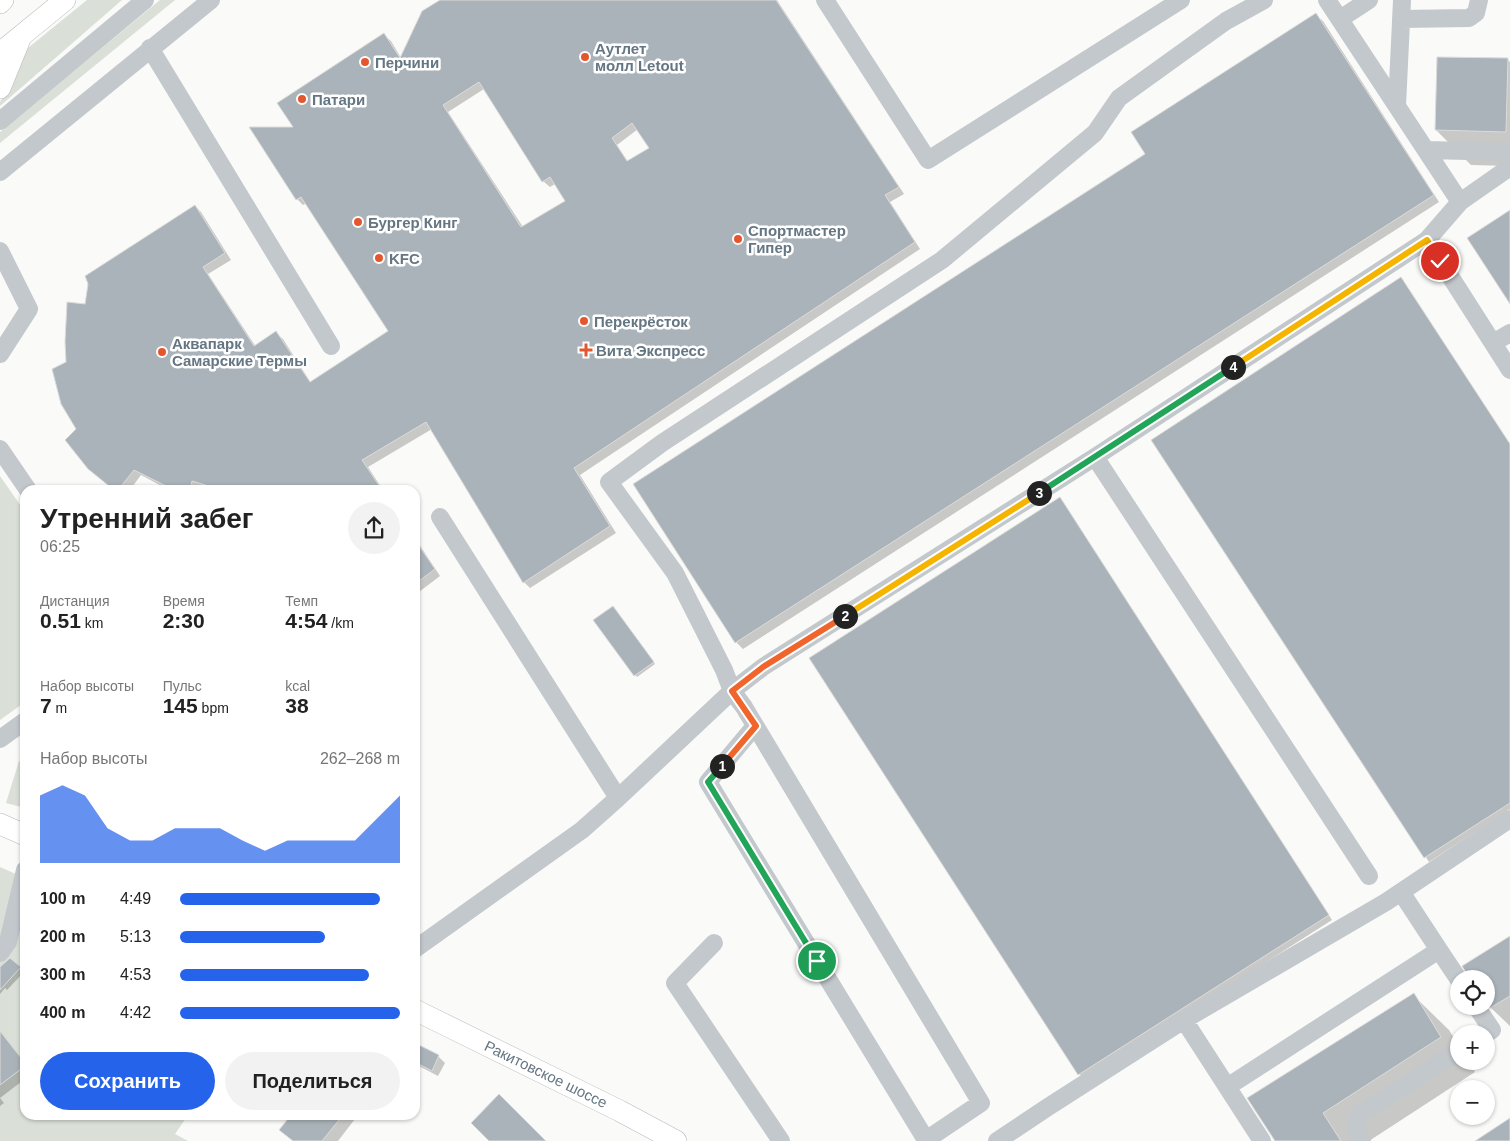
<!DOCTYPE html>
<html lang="ru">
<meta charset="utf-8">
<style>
:root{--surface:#fff;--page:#f2f2f2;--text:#222;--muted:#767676;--accent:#2563eb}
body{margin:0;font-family:Arial,sans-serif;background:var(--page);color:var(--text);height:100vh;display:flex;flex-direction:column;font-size:19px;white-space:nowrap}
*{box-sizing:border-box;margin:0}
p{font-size:16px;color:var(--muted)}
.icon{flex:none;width:28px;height:28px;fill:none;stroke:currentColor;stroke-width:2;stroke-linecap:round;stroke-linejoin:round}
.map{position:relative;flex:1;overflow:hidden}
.side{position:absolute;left:20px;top:485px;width:400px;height:635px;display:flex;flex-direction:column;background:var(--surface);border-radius:15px;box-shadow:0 1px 4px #0004}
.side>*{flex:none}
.fabs{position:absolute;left:1450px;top:970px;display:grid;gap:10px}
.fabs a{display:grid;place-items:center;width:45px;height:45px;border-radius:50%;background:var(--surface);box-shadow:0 1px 4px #0004;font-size:25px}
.pin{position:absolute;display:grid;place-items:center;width:42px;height:42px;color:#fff;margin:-21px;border:2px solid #fff;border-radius:50%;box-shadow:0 1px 5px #0007}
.km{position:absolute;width:25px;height:25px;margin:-12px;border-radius:50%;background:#222;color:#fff;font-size:14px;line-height:25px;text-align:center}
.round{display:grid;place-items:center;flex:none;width:52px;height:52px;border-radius:26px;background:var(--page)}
.head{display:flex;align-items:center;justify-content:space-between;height:85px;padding:0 20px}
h1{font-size:28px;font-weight:600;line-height:38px}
.metrics{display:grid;grid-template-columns:repeat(3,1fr);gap:8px;height:85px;padding:5px 20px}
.metrics div{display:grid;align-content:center}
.metrics b{font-size:21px;font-weight:600}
.metrics small{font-size:14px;font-weight:400}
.metrics p{font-size:14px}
.chart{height:140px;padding:10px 20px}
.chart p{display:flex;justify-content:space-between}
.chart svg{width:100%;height:90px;margin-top:5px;fill:var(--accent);opacity:.7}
.cta{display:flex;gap:10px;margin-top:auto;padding:10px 20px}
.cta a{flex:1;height:58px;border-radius:30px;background:var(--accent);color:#fff;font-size:20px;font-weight:600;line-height:58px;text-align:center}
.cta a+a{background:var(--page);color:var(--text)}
ul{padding:0 20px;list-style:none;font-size:16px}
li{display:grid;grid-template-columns:80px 60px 1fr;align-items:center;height:38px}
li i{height:12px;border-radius:6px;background:var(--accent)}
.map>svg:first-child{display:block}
</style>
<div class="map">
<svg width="1510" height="1141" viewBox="0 0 1510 1141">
<rect width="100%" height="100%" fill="#fafaf8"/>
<!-- green -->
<path fill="#dadfd7" d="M 87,0 L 122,0 L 0,106 L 0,102 L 28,48 Z
M 160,0 L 175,0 L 0,143 L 0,132 Z
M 0,476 L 25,512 L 25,702 L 0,720 Z
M 19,761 L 25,766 L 25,808 L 6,803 Z
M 0,867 L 18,875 L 25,876 L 25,1115 L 188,1115 L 175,1134 L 188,1141 L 0,1141 Z"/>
<!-- shadow -->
<path fill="#0003" fill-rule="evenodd" d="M 442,0 L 777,0 L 904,194 L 890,202 L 920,249 L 580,475 L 616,533 L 530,588 L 524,582 L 432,429 L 368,467 L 383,490 L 209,490 L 198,487 L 197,490 L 169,490 L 141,475 L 130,490 L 114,490 L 78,429 L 68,363 L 86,306 L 195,206 L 201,212 L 231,260 L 208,274 L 256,347 L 276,333 L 283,339 L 311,383 L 390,332 L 307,203 L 303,205 L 297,199 L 295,128 L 384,35 L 391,41 L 401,58 ZM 484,89 L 543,181 L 550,187 L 555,184 L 566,201 L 523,227 L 448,112 ZM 638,129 L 651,148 L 628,162 L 617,145 Z
M 1316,15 L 1323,21 L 1439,202 L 743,649 L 736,642 L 634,484 L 1147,155 Z
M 1508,60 L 1510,62 L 1510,166 L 1471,165 L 1436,130 Z
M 1401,279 L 1510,444 L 1510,809 L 1429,862 L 1153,440 Z
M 1063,503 L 1332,920 L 1083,1079 L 811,659 Z
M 415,538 L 440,576 L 415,595 Z
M 614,609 L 655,664 L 637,677 L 595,621 Z
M 1510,938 L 1510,1026 L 1491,1008 L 1486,1000 Z
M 10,959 L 24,972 L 7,990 L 5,988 L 0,994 L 0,970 Z
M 1413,995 L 1449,1030 L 1459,1046 L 1459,1061 L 1468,1061 L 1475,1072 L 1369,1141 L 1276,1141 Z
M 0,1040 L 19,1056 L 25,1050 L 25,1079 L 0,1098 Z
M 415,1045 L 438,1056 L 445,1063 L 438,1076 L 415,1064 Z
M 0,1098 L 4,1103 L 0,1106 Z
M 293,1115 L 358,1115 L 338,1141 L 293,1141 L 281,1130 Z"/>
<!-- building -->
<path fill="#aab3b9" stroke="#dcdcda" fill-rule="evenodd" d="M 440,0 L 776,0 L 899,187 L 885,195 L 915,242 L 574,468 L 610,526 L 523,583 L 426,422 L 362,460 L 382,490 L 222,490 L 192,481 L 190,490 L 182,490 L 164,485 L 134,470 L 118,490 L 114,490 L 88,469 L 65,440 L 76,429 L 61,404 L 52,369 L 66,362 L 65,342 L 67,302 L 85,304 L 88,284 L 85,276 L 195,205 L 225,253 L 203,267 L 254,346 L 276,331 L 310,382 L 388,331 L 301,197 L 296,200 L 249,127 L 293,127 L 277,103 L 384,33 L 400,58 L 422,11 ZM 479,82 L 542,182 L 550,177 L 565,201 L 521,227 L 443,105 ZM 632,123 L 649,148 L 627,161 L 612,138 Z
M 1316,13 L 1434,195 L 735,643 L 633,484 L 1145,154 L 1131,132 Z
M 1437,57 L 1508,58 L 1506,132 L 1435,130 Z
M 1510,210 L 1510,304 L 1467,238 Z
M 1401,277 L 1510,444 L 1510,803 L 1424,858 L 1151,440 Z
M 1060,497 L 1329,915 L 1078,1075 L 809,658 Z
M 415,540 L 435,569 L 415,584 Z
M 613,606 L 654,662 L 634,676 L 593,620 Z
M 1510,936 L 1510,996 L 1490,1008 L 1486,1002 L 1486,979 L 1470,979 L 1462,966 Z
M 10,958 L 21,967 L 0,990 L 0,967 Z
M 1414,993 L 1441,1037 L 1323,1113 L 1341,1141 L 1275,1141 L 1247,1098 Z
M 0,1031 L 25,1063 L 25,1066 L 0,1085 Z
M 415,1043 L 439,1055 L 432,1071 L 415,1062 Z
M 499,1094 L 546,1141 L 489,1141 L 471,1123 Z
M 291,1115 L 343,1115 L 322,1141 L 293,1141 L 279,1130 Z
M 1510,1118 L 1510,1141 L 1475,1141 Z"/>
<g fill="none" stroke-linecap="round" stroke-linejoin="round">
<defs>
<path id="major" d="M 0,3 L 3,0
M 0,53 L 65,0
M 0,88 L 20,39
M 0,824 L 25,835
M 415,1010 L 620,1111 L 676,1141"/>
</defs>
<!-- major casing -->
<use href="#major" stroke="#b5babe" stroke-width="22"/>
<!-- minor -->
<path stroke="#c3c8cc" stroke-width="18" d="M 825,0 L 928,160 L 1181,0
M 1327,0 L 1460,202
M 1340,19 L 1369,0
M 1401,19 L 1469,18 L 1476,13 L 1479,0
M 150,48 L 331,346
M 1397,106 L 1402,0
M 0,121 L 145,0
M 1426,150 L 1510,152
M 0,172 L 211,0
M 1427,240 L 1510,370
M 0,251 L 29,309 L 0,354
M 1493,343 L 1510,333
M 0,449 L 28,490
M 1095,457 L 1369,876
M 440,517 L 618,798
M 755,726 L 708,782 L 926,1140 L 981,1103 L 744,707 L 732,691 L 724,670 L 675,573 L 609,482 L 662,443 L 942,260 L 1095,133 L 1119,98 L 1226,21 L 1264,0
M 0,739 L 25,721
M 714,943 L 675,983 L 781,1141
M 415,949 L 582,830 L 618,798 L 732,691 L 763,667 L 1095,457 L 1427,240 L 1460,202 L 1510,167
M 1439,950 L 1459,980
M 0,953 L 8,942 L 25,870
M 1476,1006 L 1492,1030 L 1486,1034
M 1184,1020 L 1262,1141
M 1227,1087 L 1439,950 L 1401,892
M 997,1141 L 1048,1107 L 1184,1020 L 1386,902 L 1510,819
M 1362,1141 L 1356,1133 L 1358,1115 L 1459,1051"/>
<!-- major -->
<use href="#major" stroke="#fff" stroke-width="21"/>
</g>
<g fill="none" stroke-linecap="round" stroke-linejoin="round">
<defs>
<path id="split-1" d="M 722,766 L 708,782 L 817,961"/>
<path id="split-2" d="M 722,766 L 756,726 L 732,691 L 763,667 L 845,616"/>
<path id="split-3" d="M 845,616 L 1039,493"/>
<path id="split-4" d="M 1039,493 L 1233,367"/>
<path id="split-5" d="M 1233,367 L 1427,240 L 1440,261"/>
</defs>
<!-- split-1 casing -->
<use href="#split-1" stroke="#fff" stroke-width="10"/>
<!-- split-2 casing -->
<use href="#split-2" stroke="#fff" stroke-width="10"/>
<!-- split-3 casing -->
<use href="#split-3" stroke="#fff" stroke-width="10"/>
<!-- split-4 casing -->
<use href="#split-4" stroke="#fff" stroke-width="10"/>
<!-- split-5 casing -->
<use href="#split-5" stroke="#fff" stroke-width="10"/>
<!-- split-1 -->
<use href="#split-1" stroke="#22a559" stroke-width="6"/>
<!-- split-2 -->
<use href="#split-2" stroke="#f0652b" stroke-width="6"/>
<!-- split-3 -->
<use href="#split-3" stroke="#f5b400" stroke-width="6"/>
<!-- split-4 -->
<use href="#split-4" stroke="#22a559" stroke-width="6"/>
<!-- split-5 -->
<use href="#split-5" stroke="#f5b400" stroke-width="6"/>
</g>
<!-- markers -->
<g fill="#e4572e" stroke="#fff" stroke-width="2">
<circle cx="585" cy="57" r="5"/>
<circle cx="365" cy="62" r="5"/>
<circle cx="302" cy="99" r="5"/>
<circle cx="358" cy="222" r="5"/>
<circle cx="738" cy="239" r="5"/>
<circle cx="379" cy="258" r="5"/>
<circle cx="584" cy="321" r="5"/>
<path d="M583.5 342.5h5v5h5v5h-5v5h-5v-5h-5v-5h5z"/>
<circle cx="162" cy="352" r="5"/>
</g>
<g text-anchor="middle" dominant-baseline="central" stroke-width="5" stroke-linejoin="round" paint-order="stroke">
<!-- poi labels -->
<g font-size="15" font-weight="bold" fill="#657683" stroke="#fff" text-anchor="start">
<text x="595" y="48">Аутлет<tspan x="595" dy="17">молл Letout</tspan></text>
<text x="375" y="62">Перчини</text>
<text x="312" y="99">Патари</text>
<text x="368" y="222">Бургер Кинг</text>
<text x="748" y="230">Спортмастер<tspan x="748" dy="17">Гипер</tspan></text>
<text x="389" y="258">KFC</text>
<text x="594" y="321">Перекрёсток</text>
<text x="172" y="343">Аквапарк<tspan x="172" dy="17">Самарские Термы</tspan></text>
<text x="596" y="350">Вита Экспресс</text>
</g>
<!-- street labels -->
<g font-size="15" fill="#657683" stroke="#fff">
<text transform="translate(546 1074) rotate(26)">Ракитовское шоссе</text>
</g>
</g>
</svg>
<div class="fabs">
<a><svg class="icon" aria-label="locate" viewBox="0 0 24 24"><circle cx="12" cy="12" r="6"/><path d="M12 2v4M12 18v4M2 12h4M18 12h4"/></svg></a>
<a>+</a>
<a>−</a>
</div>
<div class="pin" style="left:817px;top:961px;background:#1e9e55"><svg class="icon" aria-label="arrive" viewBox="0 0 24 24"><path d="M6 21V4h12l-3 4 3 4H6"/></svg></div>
<div class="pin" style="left:1440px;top:261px;background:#d93025"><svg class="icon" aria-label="check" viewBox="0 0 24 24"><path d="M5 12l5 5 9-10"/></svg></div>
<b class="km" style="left:722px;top:766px">1</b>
<b class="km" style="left:845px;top:616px">2</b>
<b class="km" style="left:1039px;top:493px">3</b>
<b class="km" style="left:1233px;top:367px">4</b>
<section class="side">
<div class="head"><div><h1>Утренний забег</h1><p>06:25</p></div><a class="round"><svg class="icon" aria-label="share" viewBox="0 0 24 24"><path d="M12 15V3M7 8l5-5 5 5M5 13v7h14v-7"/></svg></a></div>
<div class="metrics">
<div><p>Дистанция</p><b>0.51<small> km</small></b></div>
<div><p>Время</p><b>2:30</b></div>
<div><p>Темп</p><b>4:54<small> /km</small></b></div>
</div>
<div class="metrics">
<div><p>Набор высоты</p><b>7<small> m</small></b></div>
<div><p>Пульс</p><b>145<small> bpm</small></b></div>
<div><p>kcal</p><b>38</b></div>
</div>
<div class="chart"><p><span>Набор высоты</span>262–268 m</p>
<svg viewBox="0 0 160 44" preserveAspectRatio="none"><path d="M0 44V11L10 6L20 11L30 27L40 33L50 33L60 27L70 27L80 27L90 33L100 38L110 33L120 33L130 33L140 33L150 22L160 11V44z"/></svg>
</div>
<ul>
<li><b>100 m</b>4:49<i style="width:91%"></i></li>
<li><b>200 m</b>5:13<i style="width:66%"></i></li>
<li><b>300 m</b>4:53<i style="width:86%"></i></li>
<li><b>400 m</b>4:42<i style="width:100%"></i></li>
</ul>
<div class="cta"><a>Сохранить</a><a>Поделиться</a></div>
</section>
</div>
